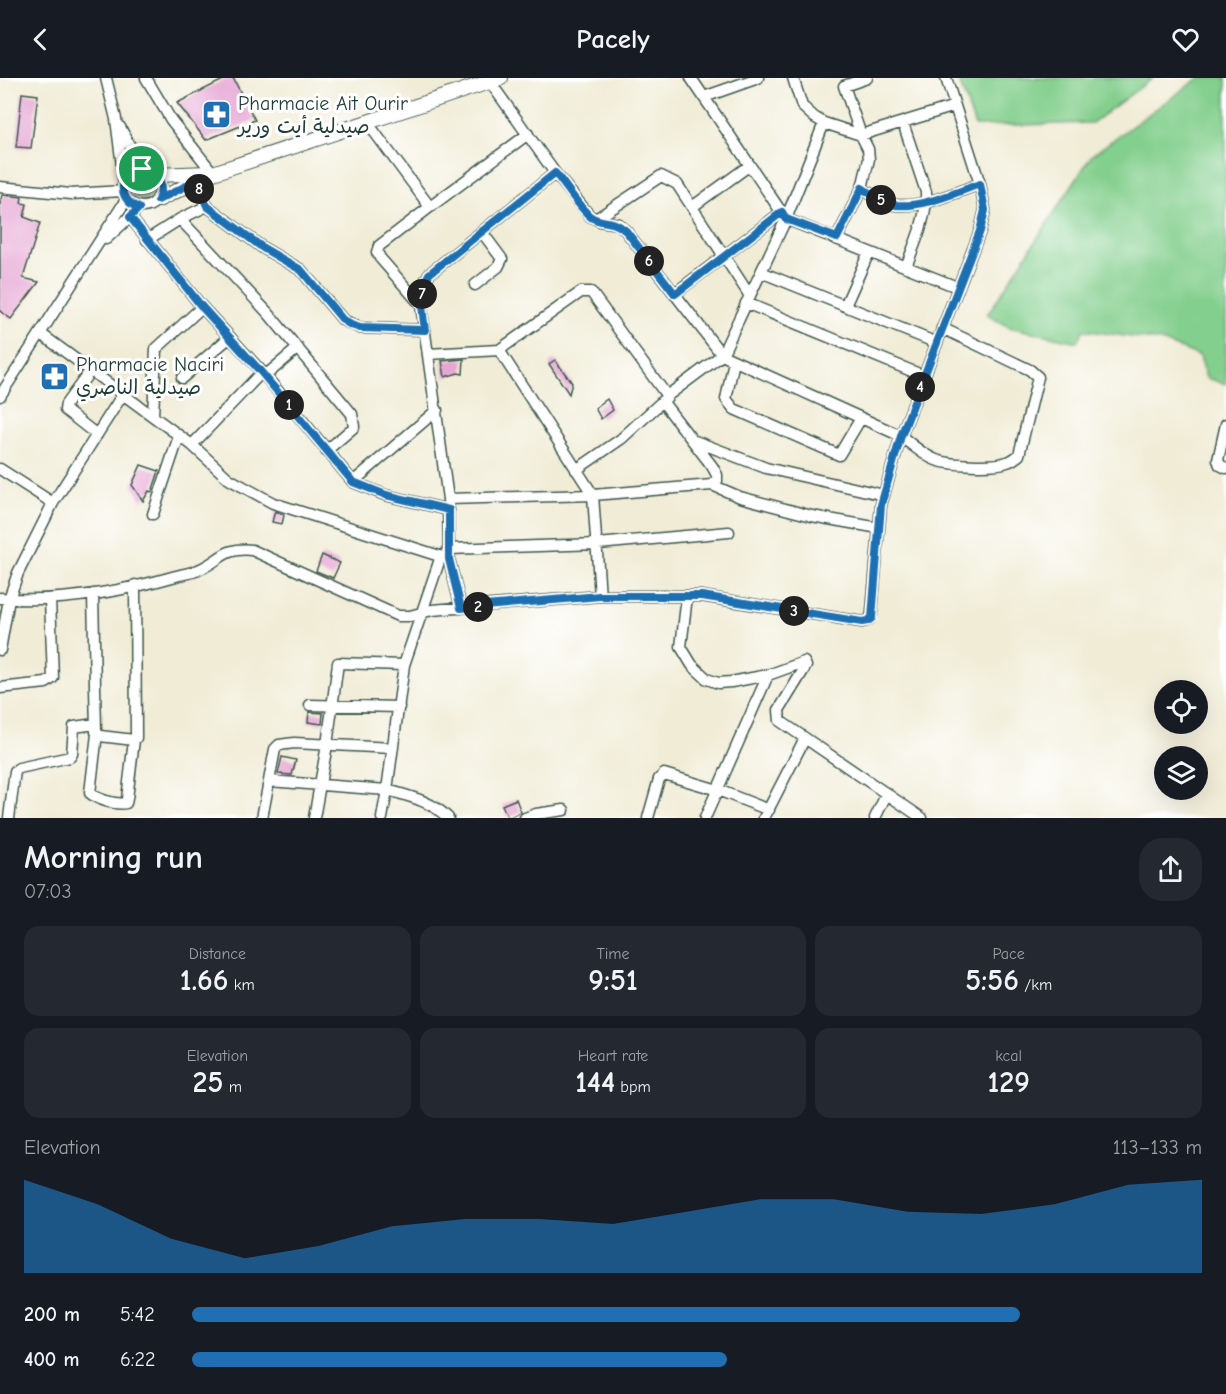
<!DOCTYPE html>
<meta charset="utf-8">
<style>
:root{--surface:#171b24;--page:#242831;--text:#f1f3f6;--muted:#9ea1a6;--accent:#1f6fb2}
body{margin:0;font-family:"Comic Neue","Playpen Sans Arabic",sans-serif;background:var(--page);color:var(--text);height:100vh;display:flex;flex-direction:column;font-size:22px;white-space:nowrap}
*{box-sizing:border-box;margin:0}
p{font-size:20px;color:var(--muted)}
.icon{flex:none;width:33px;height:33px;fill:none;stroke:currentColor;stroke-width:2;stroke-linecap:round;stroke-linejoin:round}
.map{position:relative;height:740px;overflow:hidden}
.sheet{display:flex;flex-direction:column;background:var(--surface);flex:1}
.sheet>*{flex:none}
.fabs{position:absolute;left:1154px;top:602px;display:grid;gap:12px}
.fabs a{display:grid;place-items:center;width:54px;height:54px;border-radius:50%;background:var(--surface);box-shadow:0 6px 24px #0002;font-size:30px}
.pin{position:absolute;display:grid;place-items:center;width:51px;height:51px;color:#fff;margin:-26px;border:3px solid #fff;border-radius:50%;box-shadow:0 2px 6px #0007}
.km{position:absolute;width:30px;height:30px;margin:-15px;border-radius:50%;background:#222;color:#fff;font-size:16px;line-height:30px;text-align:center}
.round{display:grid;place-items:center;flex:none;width:63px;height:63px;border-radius:24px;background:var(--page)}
.head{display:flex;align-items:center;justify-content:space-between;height:102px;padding:0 24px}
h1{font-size:33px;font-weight:700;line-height:45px}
.metrics{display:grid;grid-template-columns:repeat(3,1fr);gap:9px;height:102px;padding:6px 24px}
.metrics div{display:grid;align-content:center;border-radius:15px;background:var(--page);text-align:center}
.metrics b{font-size:30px;font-weight:700}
.metrics small{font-size:16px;font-weight:400}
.metrics p{font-size:16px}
.chart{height:168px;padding:12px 24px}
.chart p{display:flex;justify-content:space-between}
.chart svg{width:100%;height:108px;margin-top:6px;fill:var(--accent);opacity:.7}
ul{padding:0 24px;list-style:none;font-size:20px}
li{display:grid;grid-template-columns:96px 72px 1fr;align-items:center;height:45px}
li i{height:15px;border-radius:8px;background:var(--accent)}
header{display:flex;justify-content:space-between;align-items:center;height:78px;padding:0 24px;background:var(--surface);font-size:27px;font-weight:700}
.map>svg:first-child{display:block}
</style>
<header><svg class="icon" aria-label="back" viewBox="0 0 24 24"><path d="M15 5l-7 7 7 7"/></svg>Pacely<svg class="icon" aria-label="heart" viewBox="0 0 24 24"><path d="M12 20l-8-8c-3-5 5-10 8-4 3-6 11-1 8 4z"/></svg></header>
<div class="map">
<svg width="1226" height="740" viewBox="0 0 1226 740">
<rect width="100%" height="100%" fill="#fff"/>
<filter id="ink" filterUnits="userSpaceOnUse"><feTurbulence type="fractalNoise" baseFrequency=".0167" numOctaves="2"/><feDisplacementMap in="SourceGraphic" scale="12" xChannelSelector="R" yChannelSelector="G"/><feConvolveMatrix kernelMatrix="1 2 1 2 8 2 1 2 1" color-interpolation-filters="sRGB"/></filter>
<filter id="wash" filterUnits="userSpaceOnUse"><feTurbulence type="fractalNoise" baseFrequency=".008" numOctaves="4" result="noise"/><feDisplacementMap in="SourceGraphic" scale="24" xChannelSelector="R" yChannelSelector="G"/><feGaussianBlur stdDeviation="1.35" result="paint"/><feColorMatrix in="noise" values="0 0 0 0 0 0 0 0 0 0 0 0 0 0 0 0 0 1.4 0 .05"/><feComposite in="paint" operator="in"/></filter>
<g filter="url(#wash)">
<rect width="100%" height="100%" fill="#f0ecd6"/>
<!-- green -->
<path fill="#83cf8d" stroke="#518660" stroke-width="1.5" d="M 958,0 L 1153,0 L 1092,45 L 975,48 Z
M 1199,0 L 1226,0 L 1226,306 L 1206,300 L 1200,278 L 1161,263 L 1083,252 L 1077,264 L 1009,249 L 987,237 L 1092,77 Z
M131 110a11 11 0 1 1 22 0a11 11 0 1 1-22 0Z"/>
<g id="blocks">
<!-- building -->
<path fill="#e6a6d4" d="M 227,0 L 233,0 L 255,42 L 206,62 L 177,25 Z
M 22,15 L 38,17 L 31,70 L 16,69 Z
M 2,117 L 22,119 L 21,125 L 27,126 L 24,139 L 40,145 L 23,200 L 39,204 L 11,241 L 0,233 L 0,126 Z
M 464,281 L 463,296 L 458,295 L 445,299 L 442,283 Z
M 555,282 L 572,305 L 569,316 L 549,286 Z
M 607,321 L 613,332 L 601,341 L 595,330 Z
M 141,387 L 159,393 L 152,414 L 149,413 L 143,423 L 132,407 Z
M 275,433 L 284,437 L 282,446 L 272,444 Z
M 322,477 L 340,485 L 333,500 L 316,493 Z
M 309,634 L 323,635 L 322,646 L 308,644 Z
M 282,679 L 296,682 L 292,697 L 278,696 Z
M 516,721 L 521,734 L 508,740 L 502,727 Z"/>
</g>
</g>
<g filter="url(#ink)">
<use href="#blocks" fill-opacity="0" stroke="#3e574c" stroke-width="1.5"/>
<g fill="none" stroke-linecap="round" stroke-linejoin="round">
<defs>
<path id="minor" d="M 106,0 L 116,41 L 124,104
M 146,0 L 171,42 L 213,95
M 691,0 L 786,141 L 957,209
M 793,0 L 802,28 L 814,39 L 824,45 L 861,57 L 955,28
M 867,0 L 844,8 L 861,57 L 868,71 L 869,81 L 862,110 C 872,117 883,125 896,127 C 924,130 955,114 980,106
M 490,4 L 555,95 L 590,138 L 600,143 L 619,146 L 626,153 L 722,277 L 901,358 C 912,367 923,377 936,382 C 949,387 994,389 1007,384 C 1012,383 1015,380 1019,377 L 1038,299 L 1030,292 L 942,250
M 704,19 L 758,0
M 367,44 L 430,129 L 379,168 L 377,174 L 380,180 L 421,227
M 903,45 L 926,114 C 927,141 915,164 906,189
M 120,49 L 142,91
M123 110a19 19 0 1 1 38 0a19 19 0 1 1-38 0Z
M 196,103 L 207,128 L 263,170 L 301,192 L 343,242 L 360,250 L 425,252
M 0,109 L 71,116 L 123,113
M 430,129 L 528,56
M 692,129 L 750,87
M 130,139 L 202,229 L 262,294 L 353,404 L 385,417 L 449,432
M 180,141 L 269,236 L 352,336 L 354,349 L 326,373
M 596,141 L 661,98 L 677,106 L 750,218
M 837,160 L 862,110
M 106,161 L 134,135
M 147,162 L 180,141 L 207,128
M 761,194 L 937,265
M 475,207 L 498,189 L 502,181 L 482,154
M 674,216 L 782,134
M 746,225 L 924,298
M 845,228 L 869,174
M 41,256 L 192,367 L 229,401 L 273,425 L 449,481
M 499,272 L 593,417 L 600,518
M 428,276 L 499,272 L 581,214 L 591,214 L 667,318 L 722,277 L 786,141 L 824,45
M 734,283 L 726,321 L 734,331 L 839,377 L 861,340
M 91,292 L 66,326 L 65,332 L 97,357
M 265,298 L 298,270
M 182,300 L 230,259
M 0,318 L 126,122
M 153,338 L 156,271 L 202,229
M 1226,346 L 1218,382 L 1220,387 L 1226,390
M 695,363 L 766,390 L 884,417
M 192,367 L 262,294
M 0,391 L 53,425
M 576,392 L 621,361 L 667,319
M 353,404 L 437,332
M 712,407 L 740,419 L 812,438 L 879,450
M 448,421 L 593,417 L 712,407 L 717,403 L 717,397 L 712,388 L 662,323
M 153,436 L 179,358
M 448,471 L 598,466 L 729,454
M 441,478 L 404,587 L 387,712 C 408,718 432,723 448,740
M 93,516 L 96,654 L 100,658 L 134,662 L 136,660 L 135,507
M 687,518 L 681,569 L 692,587 L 707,601 L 718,605 L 731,604 L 768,597 L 804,584 L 806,588 L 779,632 L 780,643 L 922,740
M 0,520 C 59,525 120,514 176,498 C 184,496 192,495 198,492 C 222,482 223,469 252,472 L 398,538 L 410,538 L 432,532 L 600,518 L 701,518 L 862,544 C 869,543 871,541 872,534 L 881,427 L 901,358 L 980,153 L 985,132 L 980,106 L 946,0
M 461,530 L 449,481 L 448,421 L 421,227 L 423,208 L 429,196 L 555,95
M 0,572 L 9,521 L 18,495 L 53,425 L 123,316
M 0,610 L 46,605 L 53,600 L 50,521
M 310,627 L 399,629
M 97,656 L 90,715 C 98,722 116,727 126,725 L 127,721 L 134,662
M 269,703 L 387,712 L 382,740
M 9,740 L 15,693 L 19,690 L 70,679 L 72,676 L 74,649 L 95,646
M 262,740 L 275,671 L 279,667 L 294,665 L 393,670
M 314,740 L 327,667 L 338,585 L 404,587
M 525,740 L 536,736 L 564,732
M 648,740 L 659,701 L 664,696 L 718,712 L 769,732
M 705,740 L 768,597
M 764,740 L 805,660
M 875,740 L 887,715"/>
<path id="major" d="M 156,97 L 208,95
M 158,122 L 213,95 L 501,0"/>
</defs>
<!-- minor casing -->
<use href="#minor" stroke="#3e574c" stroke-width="13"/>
<!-- major casing -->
<use href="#major" stroke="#3e574c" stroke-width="16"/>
<!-- minor -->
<use href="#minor" stroke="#fff" stroke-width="10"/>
<!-- major -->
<use href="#major" stroke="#fff" stroke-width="14"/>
</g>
</g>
<g fill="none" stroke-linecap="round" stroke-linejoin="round" filter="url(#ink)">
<defs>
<path id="route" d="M 142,91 C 159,93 165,107 158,122 L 196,103 L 207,128 L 263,170 L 301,192 L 343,242 L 351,247 L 360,250 L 425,252 C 422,231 419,214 429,196 L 555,95 C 564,105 581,132 591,139 C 604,147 612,140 626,153 L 675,216 L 782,134 L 786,141 L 837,160 L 862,110 C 872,117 883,125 896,127 C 922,130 956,114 980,106 L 985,132 L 980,153 L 901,358 L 881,427 L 872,540 L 868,543 L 862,544 L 702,518 L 600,518 L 461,530 L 449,481 L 449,432 L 386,417 L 353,404 L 261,294 L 202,229 L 130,139 L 139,130 C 117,122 117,95 142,91 Z"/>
</defs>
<!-- route casing -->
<use href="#route" stroke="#fff" stroke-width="12"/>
<!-- route -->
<use href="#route" stroke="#1f6fb2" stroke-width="8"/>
</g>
<!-- icons -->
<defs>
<symbol id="pharmacy-square" viewBox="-11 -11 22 22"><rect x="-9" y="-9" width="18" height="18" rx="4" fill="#1f6fb2" stroke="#fff"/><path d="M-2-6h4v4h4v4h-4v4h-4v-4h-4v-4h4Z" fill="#fff"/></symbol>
</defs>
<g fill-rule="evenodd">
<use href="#pharmacy-square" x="200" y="20" width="33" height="33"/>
<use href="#pharmacy-square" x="38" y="282" width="33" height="33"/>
</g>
<g text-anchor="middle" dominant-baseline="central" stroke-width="6" stroke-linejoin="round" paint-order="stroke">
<!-- poi labels -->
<g font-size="20" fill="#1f3d34" stroke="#fff" text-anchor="start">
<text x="238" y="25">Pharmacie Ait Ourir<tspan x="238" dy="23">صيدلية أيت ورير</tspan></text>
<text x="76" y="286">Pharmacie Naciri<tspan x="76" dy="23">صيدلية الناصري</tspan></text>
</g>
</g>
</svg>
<div class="fabs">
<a><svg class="icon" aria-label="locate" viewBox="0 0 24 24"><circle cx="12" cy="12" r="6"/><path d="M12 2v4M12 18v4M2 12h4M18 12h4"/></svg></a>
<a><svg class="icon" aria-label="layers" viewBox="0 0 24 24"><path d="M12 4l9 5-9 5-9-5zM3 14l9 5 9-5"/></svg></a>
</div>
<div class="pin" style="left:142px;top:91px;background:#1e9e55"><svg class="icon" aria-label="arrive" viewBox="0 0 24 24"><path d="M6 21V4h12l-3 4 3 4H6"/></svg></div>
<b class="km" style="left:289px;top:327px">1</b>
<b class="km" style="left:478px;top:529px">2</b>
<b class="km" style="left:794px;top:533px">3</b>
<b class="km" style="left:920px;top:309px">4</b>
<b class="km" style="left:881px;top:122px">5</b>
<b class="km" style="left:649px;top:183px">6</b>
<b class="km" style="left:422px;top:216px">7</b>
<b class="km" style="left:199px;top:111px">8</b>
</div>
<section class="sheet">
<div class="head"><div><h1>Morning run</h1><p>07:03</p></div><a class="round"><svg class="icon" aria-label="share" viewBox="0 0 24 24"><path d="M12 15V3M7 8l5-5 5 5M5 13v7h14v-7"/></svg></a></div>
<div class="metrics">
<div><p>Distance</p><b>1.66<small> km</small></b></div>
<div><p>Time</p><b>9:51</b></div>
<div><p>Pace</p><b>5:56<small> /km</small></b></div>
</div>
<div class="metrics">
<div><p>Elevation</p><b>25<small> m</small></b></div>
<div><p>Heart rate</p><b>144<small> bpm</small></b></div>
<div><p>kcal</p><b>129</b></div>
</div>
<div class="chart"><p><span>Elevation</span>113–133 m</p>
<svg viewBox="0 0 160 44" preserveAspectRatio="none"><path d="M0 44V6L10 16L20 30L30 38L40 33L50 25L60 22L70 22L80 24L90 19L100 14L110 14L120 19L130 20L140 16L150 8L160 6V44z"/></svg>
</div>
<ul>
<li><b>200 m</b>5:42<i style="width:82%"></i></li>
<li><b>400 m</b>6:22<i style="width:53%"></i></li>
</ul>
</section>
